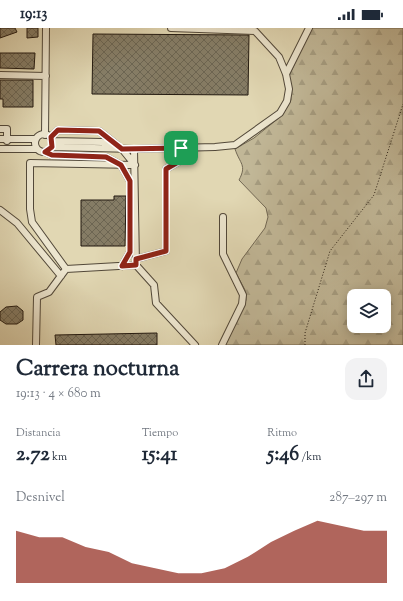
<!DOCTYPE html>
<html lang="es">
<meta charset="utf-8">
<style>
:root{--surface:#fff;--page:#f2f2f3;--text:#1f2937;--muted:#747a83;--accent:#8f2418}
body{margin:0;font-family:"Sorts Mill Goudy",serif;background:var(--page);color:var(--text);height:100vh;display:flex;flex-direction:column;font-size:15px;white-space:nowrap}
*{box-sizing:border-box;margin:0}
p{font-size:13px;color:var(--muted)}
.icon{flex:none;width:22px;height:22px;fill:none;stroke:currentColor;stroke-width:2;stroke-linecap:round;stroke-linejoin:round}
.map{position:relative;height:317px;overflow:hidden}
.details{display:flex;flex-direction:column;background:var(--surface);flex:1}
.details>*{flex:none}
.controls{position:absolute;left:347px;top:261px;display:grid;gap:8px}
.controls a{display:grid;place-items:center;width:44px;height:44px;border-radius:8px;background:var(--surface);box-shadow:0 2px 10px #0003;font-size:20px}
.pin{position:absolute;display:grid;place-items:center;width:34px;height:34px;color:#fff;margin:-17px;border-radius:8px;box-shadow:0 2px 6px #0006}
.round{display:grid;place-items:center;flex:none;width:42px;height:42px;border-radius:12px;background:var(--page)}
.headline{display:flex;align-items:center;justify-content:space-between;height:68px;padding:0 16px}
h1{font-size:22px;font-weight:700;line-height:30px}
.metrics{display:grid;grid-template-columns:repeat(3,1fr);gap:6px;height:68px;padding:4px 16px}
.metrics div{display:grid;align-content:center}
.metrics b{font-size:20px;font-weight:700}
.metrics small{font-size:11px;font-weight:400}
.metrics p{font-size:11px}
.chart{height:112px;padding:8px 16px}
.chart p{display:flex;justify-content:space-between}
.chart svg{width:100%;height:72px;margin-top:4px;fill:var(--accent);opacity:.7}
.status{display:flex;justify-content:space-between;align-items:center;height:28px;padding:0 20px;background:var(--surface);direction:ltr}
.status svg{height:11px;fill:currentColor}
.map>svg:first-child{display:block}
</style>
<div class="status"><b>19:13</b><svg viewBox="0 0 49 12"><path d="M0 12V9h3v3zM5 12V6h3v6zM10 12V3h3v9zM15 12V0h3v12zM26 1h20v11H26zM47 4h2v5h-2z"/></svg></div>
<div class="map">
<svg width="403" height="317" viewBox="0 0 403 317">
<defs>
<pattern id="forest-firs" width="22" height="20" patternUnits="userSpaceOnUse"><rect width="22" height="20" fill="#c1b797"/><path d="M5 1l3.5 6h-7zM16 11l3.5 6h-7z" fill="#a69d81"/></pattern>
<pattern id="building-cross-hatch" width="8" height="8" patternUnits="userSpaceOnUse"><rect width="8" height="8" fill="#857c65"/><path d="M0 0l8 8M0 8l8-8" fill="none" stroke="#6c6552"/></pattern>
</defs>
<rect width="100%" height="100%" fill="#e1d7b3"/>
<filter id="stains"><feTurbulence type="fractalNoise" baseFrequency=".005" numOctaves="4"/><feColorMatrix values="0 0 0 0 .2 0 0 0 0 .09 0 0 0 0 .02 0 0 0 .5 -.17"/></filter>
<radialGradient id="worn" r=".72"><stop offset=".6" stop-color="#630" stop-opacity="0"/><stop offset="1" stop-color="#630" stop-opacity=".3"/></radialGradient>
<!-- forest -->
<path fill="url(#forest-firs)" stroke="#726854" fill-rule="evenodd" d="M 311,0 L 403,0 L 403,317 L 224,317 L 246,272 L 245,262 L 236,245 L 242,231 L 265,200 L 268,189 L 266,180 L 239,152 C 247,137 240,136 235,121 L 254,110 L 280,89 L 291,72 L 289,48 ZM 354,268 L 384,268 L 384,298 L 354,298 Z"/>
<!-- building -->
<path fill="url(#building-cross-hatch)" stroke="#221910" d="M 0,0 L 15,0 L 17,4 L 0,10 Z
M 27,0 L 38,0 L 38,9 L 27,10 Z
M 93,6 L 249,7 L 248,67 L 92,66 Z
M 0,25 L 35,25 L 34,41 L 0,40 Z
M 0,52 L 33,52 L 33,79 L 3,79 L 3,71 L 0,71 Z
M 114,168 L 126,168 L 125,218 L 81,218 L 81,172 L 114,172 Z
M 17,278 L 23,283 L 23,292 L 17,296 L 6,296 L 0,292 L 0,284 L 6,279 Z
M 157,305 L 157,317 L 56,317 L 55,307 Z"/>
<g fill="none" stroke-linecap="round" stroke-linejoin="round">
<defs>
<path id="minor" d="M 286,46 L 309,0
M 0,47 L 46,48
M 0,101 L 7,101 L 7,113
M35 115a9 9 0 1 1 18 0a9 9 0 1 1-18 0Z
M 45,107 L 46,0
M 51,109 L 58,102 L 99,103 L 117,117
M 0,111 L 36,111
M 53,113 L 102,114 L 122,121 L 135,137
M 52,119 L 134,121 L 215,119 L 235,117 L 280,85 L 287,73 L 289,61 L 286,46 L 279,29 L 255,3 L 171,0
M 0,121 L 37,121
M 134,121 L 136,237 L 154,257 L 156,275 L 195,317
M 45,124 L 52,127 L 106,129 L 121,137 L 130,153 L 130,224 L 122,238
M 0,182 L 17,195 L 61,248
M 136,231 L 166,223 L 166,141 L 183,131 L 181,120
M 66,241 L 32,194 L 30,181 L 30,135 L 135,137
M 36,317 L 37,269 L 49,264 L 66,241 L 136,237
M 222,317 L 242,276 L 243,267 L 223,226 L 223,189"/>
</defs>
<!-- minor casing -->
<use href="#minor" stroke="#524839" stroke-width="8"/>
<!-- path -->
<path stroke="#221910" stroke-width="1" stroke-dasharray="1 2" stroke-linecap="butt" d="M 305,317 L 305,305 L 330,223 L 374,167 L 403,76"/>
<!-- minor -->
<use href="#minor" stroke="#ece5ce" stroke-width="6"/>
</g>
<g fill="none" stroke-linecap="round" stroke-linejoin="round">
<defs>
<path id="route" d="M 58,102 L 99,103 L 122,121 L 181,120 L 183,131 L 166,141 L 166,223 L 136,231 L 136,237 L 122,238 L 130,224 L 130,153 L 121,137 L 106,129 L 52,127 L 45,124 L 52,119 L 51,109 Z"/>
</defs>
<!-- route casing -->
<use href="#route" stroke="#fff" stroke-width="8"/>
<!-- route -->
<use href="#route" stroke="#8f2418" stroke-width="5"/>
</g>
<rect width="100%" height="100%" filter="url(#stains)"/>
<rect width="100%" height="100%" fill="url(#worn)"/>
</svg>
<div class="controls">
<a><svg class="icon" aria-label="layers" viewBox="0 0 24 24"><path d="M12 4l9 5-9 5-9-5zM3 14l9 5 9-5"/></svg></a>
</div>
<div class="pin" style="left:181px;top:120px;background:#1e9e55"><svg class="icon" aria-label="arrive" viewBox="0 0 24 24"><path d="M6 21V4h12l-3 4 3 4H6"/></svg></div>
</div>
<section class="details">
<div class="headline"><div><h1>Carrera nocturna</h1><p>19:13 · 4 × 680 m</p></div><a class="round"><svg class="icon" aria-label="share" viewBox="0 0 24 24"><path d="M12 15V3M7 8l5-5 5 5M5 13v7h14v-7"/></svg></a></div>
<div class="metrics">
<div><p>Distancia</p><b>2.72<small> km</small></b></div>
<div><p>Tiempo</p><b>15:41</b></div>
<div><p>Ritmo</p><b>5:46<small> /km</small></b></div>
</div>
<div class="chart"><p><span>Desnivel</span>287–297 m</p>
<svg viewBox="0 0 160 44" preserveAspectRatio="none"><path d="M0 44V12L10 16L20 16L30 22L40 25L50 32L60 35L70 38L80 38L90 35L100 28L110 19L120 12L130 6L140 9L150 12L160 12V44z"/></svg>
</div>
</section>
